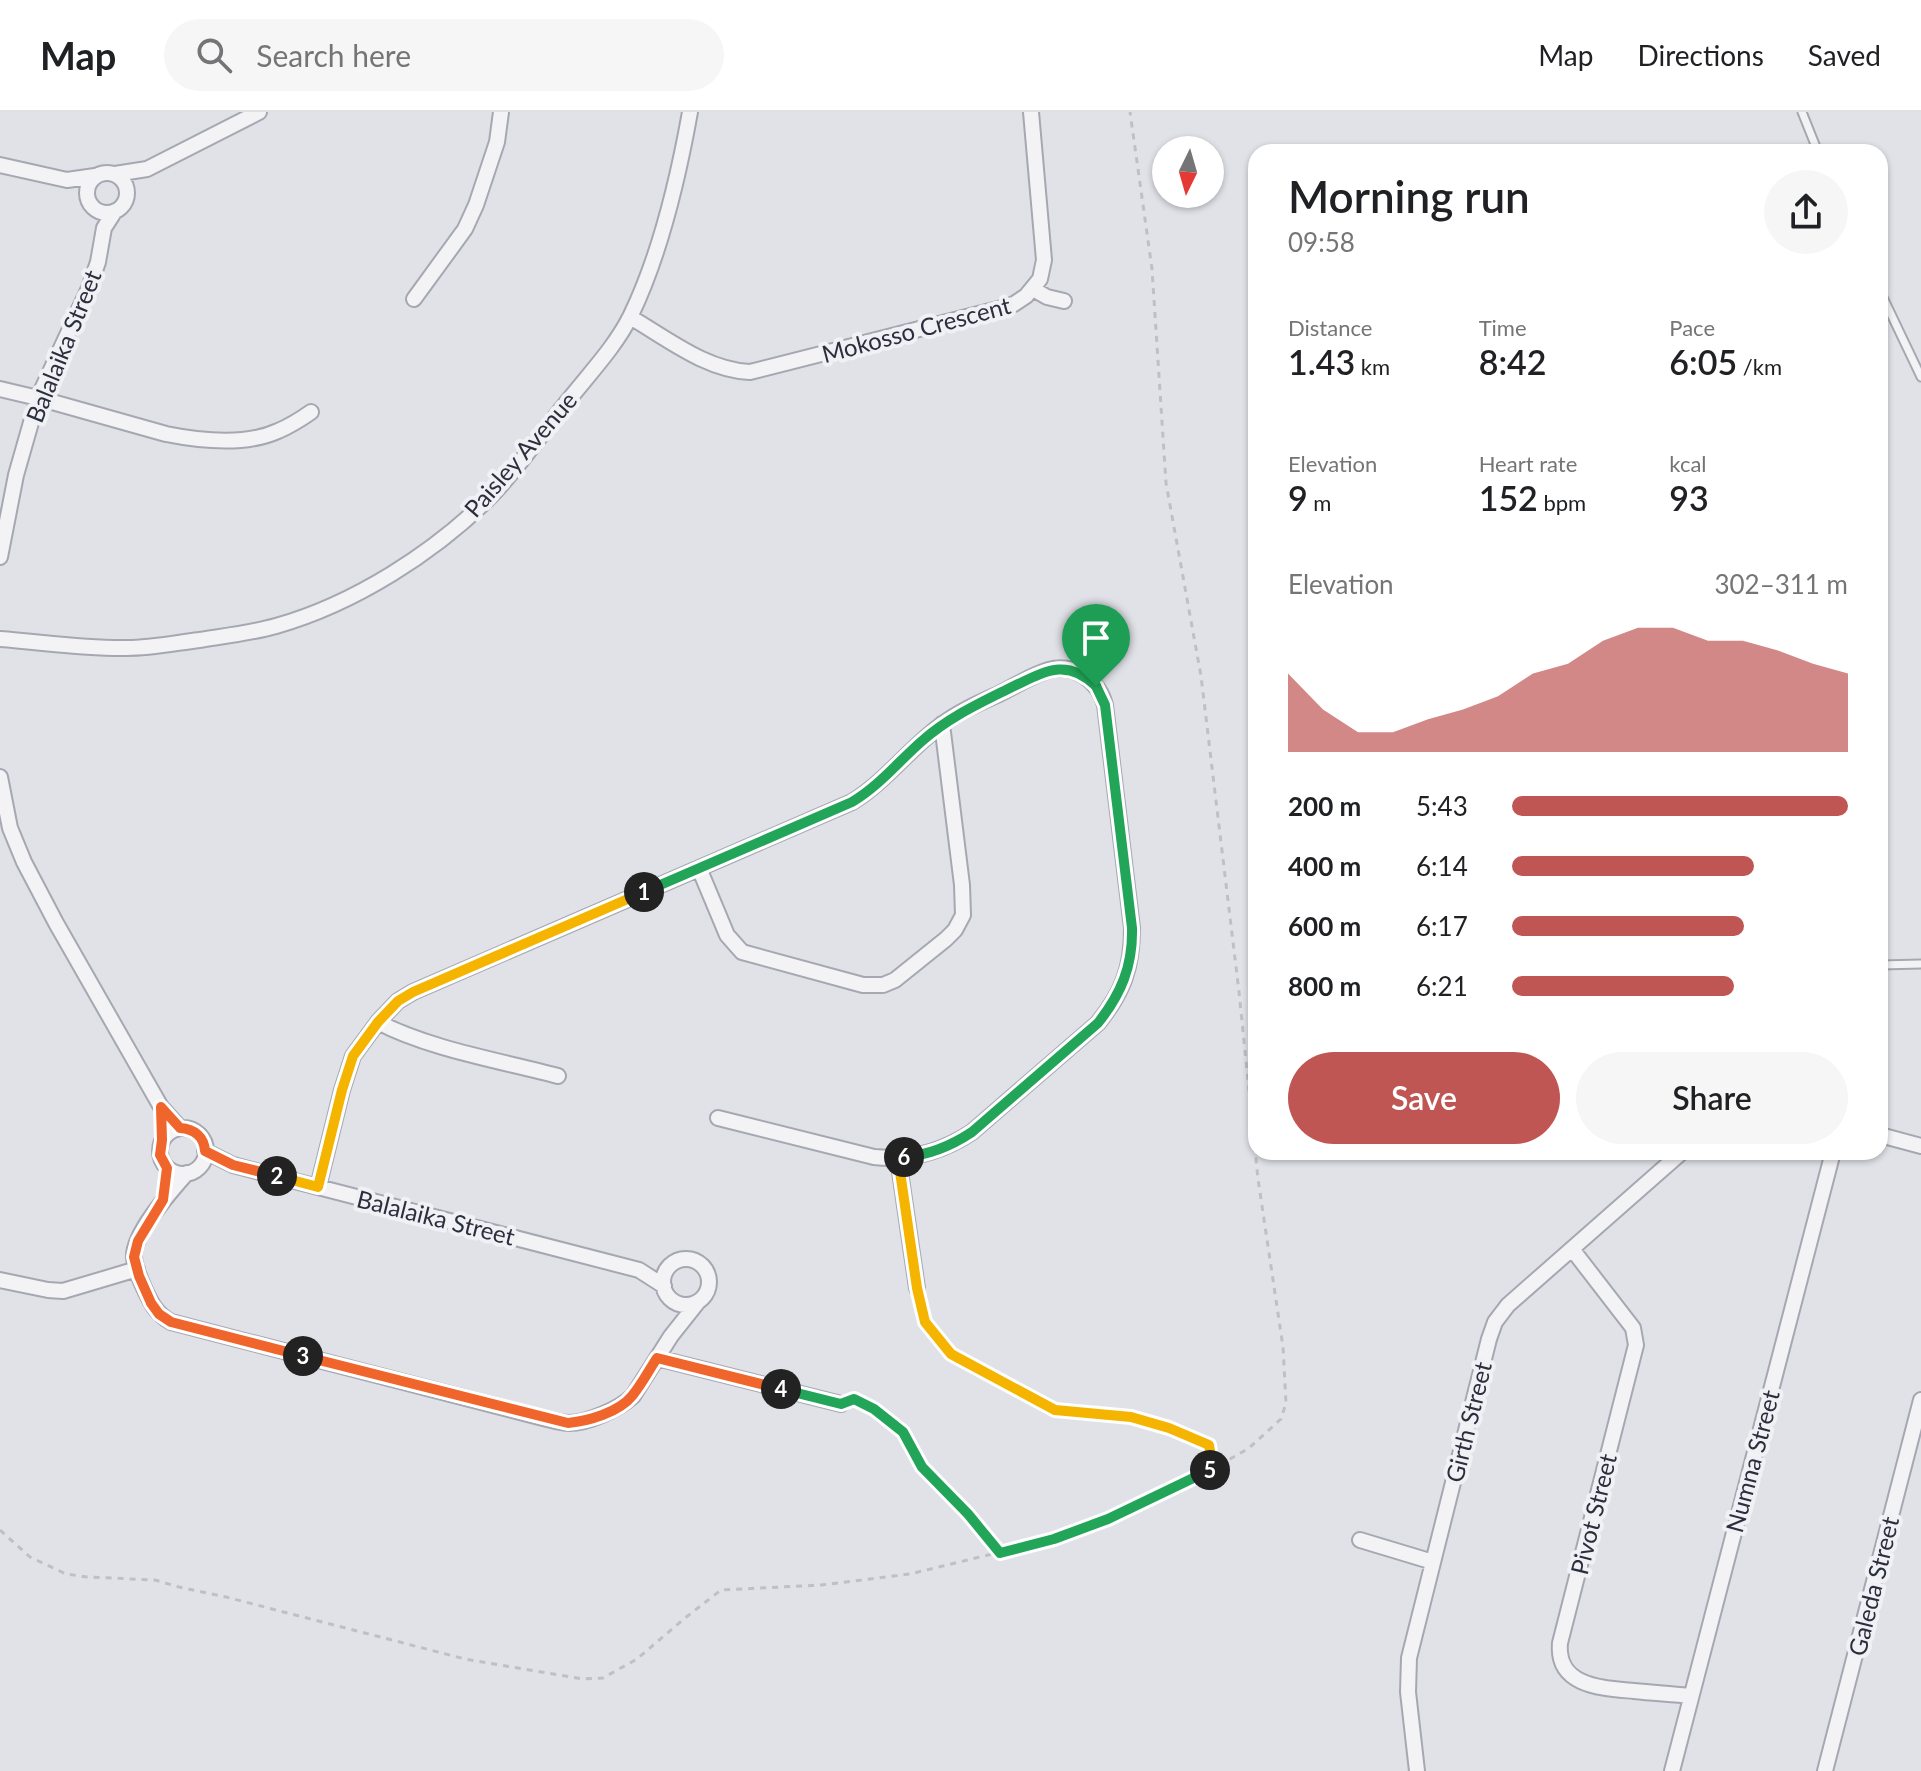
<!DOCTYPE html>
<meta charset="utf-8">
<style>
:root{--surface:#fff;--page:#f6f6f6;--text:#202124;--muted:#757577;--line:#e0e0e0;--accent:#bf5653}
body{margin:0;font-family:Lato,sans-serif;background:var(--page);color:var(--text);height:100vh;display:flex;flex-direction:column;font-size:30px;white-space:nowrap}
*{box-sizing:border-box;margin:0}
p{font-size:26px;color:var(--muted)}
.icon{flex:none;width:44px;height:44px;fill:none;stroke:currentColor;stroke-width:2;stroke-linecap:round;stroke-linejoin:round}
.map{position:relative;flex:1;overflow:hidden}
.panel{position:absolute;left:1248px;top:32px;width:640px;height:1016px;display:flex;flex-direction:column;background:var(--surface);border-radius:24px;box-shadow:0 2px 6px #0004}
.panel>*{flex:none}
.needle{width:52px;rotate:185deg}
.fabs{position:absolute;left:1152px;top:24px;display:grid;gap:16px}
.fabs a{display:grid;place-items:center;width:72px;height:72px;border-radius:50%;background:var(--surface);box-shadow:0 2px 6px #0004;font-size:40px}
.pin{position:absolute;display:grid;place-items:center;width:68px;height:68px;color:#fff;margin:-82px -34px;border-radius:50% 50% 50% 0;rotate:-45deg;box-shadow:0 0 8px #0007}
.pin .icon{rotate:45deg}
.km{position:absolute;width:40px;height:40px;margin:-20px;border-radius:50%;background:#222;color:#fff;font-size:22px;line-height:40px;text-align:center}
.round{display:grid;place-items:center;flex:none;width:84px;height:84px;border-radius:42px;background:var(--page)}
.head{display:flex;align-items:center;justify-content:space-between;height:136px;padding:0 40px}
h1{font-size:44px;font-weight:600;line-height:60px}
.figures{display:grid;grid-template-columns:repeat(3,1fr);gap:12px;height:136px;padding:8px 40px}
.figures div{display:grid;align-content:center}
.figures b{font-size:34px;font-weight:600}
.figures small{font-size:22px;font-weight:400}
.figures p{font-size:22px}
.chart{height:224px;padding:16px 40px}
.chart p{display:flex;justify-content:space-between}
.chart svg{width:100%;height:144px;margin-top:8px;fill:var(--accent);opacity:.7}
.cta{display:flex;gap:16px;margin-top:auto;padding:16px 40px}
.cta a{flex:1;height:92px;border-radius:48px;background:var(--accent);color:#fff;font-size:32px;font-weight:600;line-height:92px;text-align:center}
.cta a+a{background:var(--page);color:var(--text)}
ul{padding:0 40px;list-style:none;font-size:26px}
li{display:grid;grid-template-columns:128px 96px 1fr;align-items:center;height:60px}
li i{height:20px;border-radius:10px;background:var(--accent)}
header{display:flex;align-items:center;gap:48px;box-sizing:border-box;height:112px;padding:0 40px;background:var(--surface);border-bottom:2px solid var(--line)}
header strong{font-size:38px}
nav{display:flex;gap:44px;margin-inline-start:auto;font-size:28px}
.search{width:560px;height:72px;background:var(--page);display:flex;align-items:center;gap:20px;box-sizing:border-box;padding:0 28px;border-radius:44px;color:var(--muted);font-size:30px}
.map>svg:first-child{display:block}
</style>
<header>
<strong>Map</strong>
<div class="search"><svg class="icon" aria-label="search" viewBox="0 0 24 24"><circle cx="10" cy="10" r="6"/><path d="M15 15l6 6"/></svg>Search here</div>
<nav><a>Map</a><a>Directions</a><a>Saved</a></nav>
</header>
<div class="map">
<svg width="1921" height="1659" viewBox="0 0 1921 1659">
<rect width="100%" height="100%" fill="#e0e2e8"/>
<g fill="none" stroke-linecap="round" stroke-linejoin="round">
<defs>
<path id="lane" d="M 1802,0 L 1818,40
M 1880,179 L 1921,265
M 1880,853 L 1921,852"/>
<path id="street" d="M 0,53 L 67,68 L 95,64
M87 81a20 20 0 1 1 40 0a20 20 0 1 1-40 0Z
M 115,62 L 147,57 L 259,0
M 1033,177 L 1047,185 L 1064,189
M 414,187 L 465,117 L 476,93 L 497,30 L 501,0
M 630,205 C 668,227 706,258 750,260 L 1002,196 L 1014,192 L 1026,184 L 1040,167 L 1044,148 L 1031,0
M 0,277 L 38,286 L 166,322 C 201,329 245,334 278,319 C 290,314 301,307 311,300
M 0,445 L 16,363 L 38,286 L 89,176 L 98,150 L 104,116 L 115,99
M 0,527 C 41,530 85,537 127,536 C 151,536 175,531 199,528 C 224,524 251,521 276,514 C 354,492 434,441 491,384 C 519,355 542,321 567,290 C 589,262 616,234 631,203 C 661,141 678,67 690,0
M 0,665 L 10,716 L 24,750 L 56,811 L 161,995 L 180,1016
M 699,756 L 727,823 L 742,840 L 863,873 L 883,873 L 895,868 L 946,827 L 955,818 L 963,803 L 962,773 L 942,612
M 378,910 C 429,937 502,949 558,964
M160 1039a23 23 0 1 1 46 0a23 23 0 1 1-46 0Z
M 1880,1023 L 1921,1034
M 205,1039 L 233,1053 L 639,1158 L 664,1174
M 898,1046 L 917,1176
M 187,1061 C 171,1079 132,1122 134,1146 C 135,1156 140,1167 144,1176 C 151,1191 156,1202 171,1210 L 543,1306 C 552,1308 560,1311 569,1311 C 588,1311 619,1297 633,1284 L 671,1224 L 698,1190
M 318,1075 L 342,978 L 353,944 L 378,910 L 398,889 L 413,880 L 852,690 C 885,670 909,637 940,614 C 958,600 979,591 999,582 C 1015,574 1032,563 1049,558 C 1074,551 1099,569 1105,593 L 1132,816 C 1132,856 1123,880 1098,911 L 972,1020 C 942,1040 911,1049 874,1045 L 718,1006
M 1572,1137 L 1633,1216 L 1636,1233 L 1560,1531 C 1556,1575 1603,1576 1634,1579 C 1653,1581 1672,1582 1691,1584
M663 1170a23 23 0 1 1 46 0a23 23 0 1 1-46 0Z
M 0,1168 L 48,1178 L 63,1179 L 137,1157
M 657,1246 L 841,1292
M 1360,1428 L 1433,1450
M 1417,1659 L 1408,1580 L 1409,1546 L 1489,1227 L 1495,1210 L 1508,1193 L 1682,1040
M 1672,1659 L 1833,1040
M 1825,1659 L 1921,1288"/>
</defs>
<!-- lane casing -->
<use href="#lane" stroke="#a6a8b1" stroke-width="11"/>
<!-- street casing -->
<use href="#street" stroke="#a6a8b1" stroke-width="18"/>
<!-- path -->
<path stroke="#bfc0c6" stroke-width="3" stroke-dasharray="6 6" stroke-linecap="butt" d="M 920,1192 L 925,1210 L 951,1242 L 1055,1298 L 1131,1305 L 1169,1316 L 1209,1333 L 1213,1355
M 856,1288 L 874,1297 L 903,1320 L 922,1355 L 968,1402 L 999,1441
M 0,1418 L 30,1445 L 66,1462 L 87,1465 L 155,1468 L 179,1475 L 226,1485 L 465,1547 L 583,1567 L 603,1566 L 637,1547 L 685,1506 L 721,1478 L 821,1473 L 910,1462 L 1054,1427 L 1108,1407 L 1213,1357 L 1249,1336 L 1281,1307 L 1286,1291 L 1283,1235 L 1258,1067 L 1239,880 L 1201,564 L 1166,371 L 1152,157 L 1130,0"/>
<!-- lane -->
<use href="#lane" stroke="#f3f3f6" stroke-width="7"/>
<!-- street -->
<use href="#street" stroke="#f3f3f6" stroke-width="14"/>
</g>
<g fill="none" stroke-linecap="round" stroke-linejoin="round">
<defs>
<path id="split-1" d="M 644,780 L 852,690 C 879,674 899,649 922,629 C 949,605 980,591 1012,575 C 1044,560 1066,545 1096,574"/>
<path id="split-2" d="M 277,1064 L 318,1075 L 342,978 L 353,944 L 378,910 L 398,889 L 413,880 L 644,780"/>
<path id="split-3" d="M 277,1064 L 233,1053 L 205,1039 C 204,1025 195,1017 180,1016 L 161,995 L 162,1028 L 160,1043 L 167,1056 L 163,1088 L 138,1129 L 134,1145 L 139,1164 L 151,1191 L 159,1202 L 171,1210 L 303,1244"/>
<path id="split-4" d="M 303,1244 L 568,1311 C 589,1309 619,1300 632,1284 C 642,1272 649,1258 657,1246 L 781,1277"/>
<path id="split-5" d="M 781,1277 L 841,1292 L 854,1287 L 874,1297 L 903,1320 L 922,1355 L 968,1402 L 1000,1441 L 1054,1427 L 1108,1407 L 1210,1358"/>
<path id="split-6" d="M 904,1045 L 898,1046 L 917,1176 L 925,1210 L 951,1242 L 1055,1298 L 1131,1305 L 1169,1316 L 1209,1333 L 1213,1357 L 1210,1358"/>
<path id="split-7" d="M 904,1045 C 930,1043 951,1034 972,1020 L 1098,911 C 1121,882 1133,854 1132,816 L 1105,593 L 1096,574"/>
</defs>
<!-- split-1 casing -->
<use href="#split-1" stroke="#fff" stroke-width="16"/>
<!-- split-2 casing -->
<use href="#split-2" stroke="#fff" stroke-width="16"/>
<!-- split-3 casing -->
<use href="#split-3" stroke="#fff" stroke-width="16"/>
<!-- split-4 casing -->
<use href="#split-4" stroke="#fff" stroke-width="16"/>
<!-- split-5 casing -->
<use href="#split-5" stroke="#fff" stroke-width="16"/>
<!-- split-6 casing -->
<use href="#split-6" stroke="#fff" stroke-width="16"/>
<!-- split-7 casing -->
<use href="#split-7" stroke="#fff" stroke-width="16"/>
<!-- split-1 -->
<use href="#split-1" stroke="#22a559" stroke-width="10"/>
<!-- split-2 -->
<use href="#split-2" stroke="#f5b400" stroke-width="10"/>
<!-- split-3 -->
<use href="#split-3" stroke="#f0652b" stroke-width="10"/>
<!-- split-4 -->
<use href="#split-4" stroke="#f0652b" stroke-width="10"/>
<!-- split-5 -->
<use href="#split-5" stroke="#22a559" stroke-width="10"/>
<!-- split-6 -->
<use href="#split-6" stroke="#f5b400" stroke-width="10"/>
<!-- split-7 -->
<use href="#split-7" stroke="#22a559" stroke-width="10"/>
</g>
<g text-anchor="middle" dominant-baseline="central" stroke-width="8" stroke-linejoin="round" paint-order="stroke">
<!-- street labels -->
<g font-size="24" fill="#2b2e3d" stroke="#f0f1f5">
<text transform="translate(916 217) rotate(-15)">Mokosso Crescent</text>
<text transform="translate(63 234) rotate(-68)">Balalaika Street</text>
<text transform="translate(520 342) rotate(-49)">Paisley Avenue</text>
<text transform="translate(436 1105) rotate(14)">Balalaika Street</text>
<text transform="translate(1468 1310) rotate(-76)">Girth Street</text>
<text transform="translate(1752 1349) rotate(-75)">Numna Street</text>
<text transform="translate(1593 1402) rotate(-76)">Pivot Street</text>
<text transform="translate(1873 1474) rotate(-76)">Galeda Street</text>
</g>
</g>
</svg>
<div class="fabs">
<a><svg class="needle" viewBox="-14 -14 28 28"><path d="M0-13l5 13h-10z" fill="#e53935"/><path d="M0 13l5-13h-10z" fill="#757577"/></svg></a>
</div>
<div class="pin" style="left:1096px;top:574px;background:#1e9e55"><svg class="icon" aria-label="arrive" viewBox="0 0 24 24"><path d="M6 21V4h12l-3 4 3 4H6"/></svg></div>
<b class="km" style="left:644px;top:780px">1</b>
<b class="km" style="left:277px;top:1064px">2</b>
<b class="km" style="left:303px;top:1244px">3</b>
<b class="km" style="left:781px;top:1277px">4</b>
<b class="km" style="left:1210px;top:1358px">5</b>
<b class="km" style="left:904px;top:1045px">6</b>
<section class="panel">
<div class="head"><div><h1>Morning run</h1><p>09:58</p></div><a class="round"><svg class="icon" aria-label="share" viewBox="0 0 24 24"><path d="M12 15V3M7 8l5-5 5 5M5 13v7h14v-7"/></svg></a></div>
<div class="figures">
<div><p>Distance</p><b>1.43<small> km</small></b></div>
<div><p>Time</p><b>8:42</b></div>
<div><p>Pace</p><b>6:05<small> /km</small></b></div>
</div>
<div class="figures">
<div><p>Elevation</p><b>9<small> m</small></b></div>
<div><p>Heart rate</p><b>152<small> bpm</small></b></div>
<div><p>kcal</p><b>93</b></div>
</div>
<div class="chart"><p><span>Elevation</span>302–311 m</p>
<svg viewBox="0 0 160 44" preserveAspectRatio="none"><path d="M0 44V20L10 31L20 38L30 38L40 34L50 31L60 27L70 20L80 17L90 10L100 6L110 6L120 10L130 10L140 13L150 17L160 20V44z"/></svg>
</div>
<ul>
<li><b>200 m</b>5:43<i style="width:100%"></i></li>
<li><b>400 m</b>6:14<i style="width:72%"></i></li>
<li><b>600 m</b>6:17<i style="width:69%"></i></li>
<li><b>800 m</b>6:21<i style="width:66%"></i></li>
</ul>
<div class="cta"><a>Save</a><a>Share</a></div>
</section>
</div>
